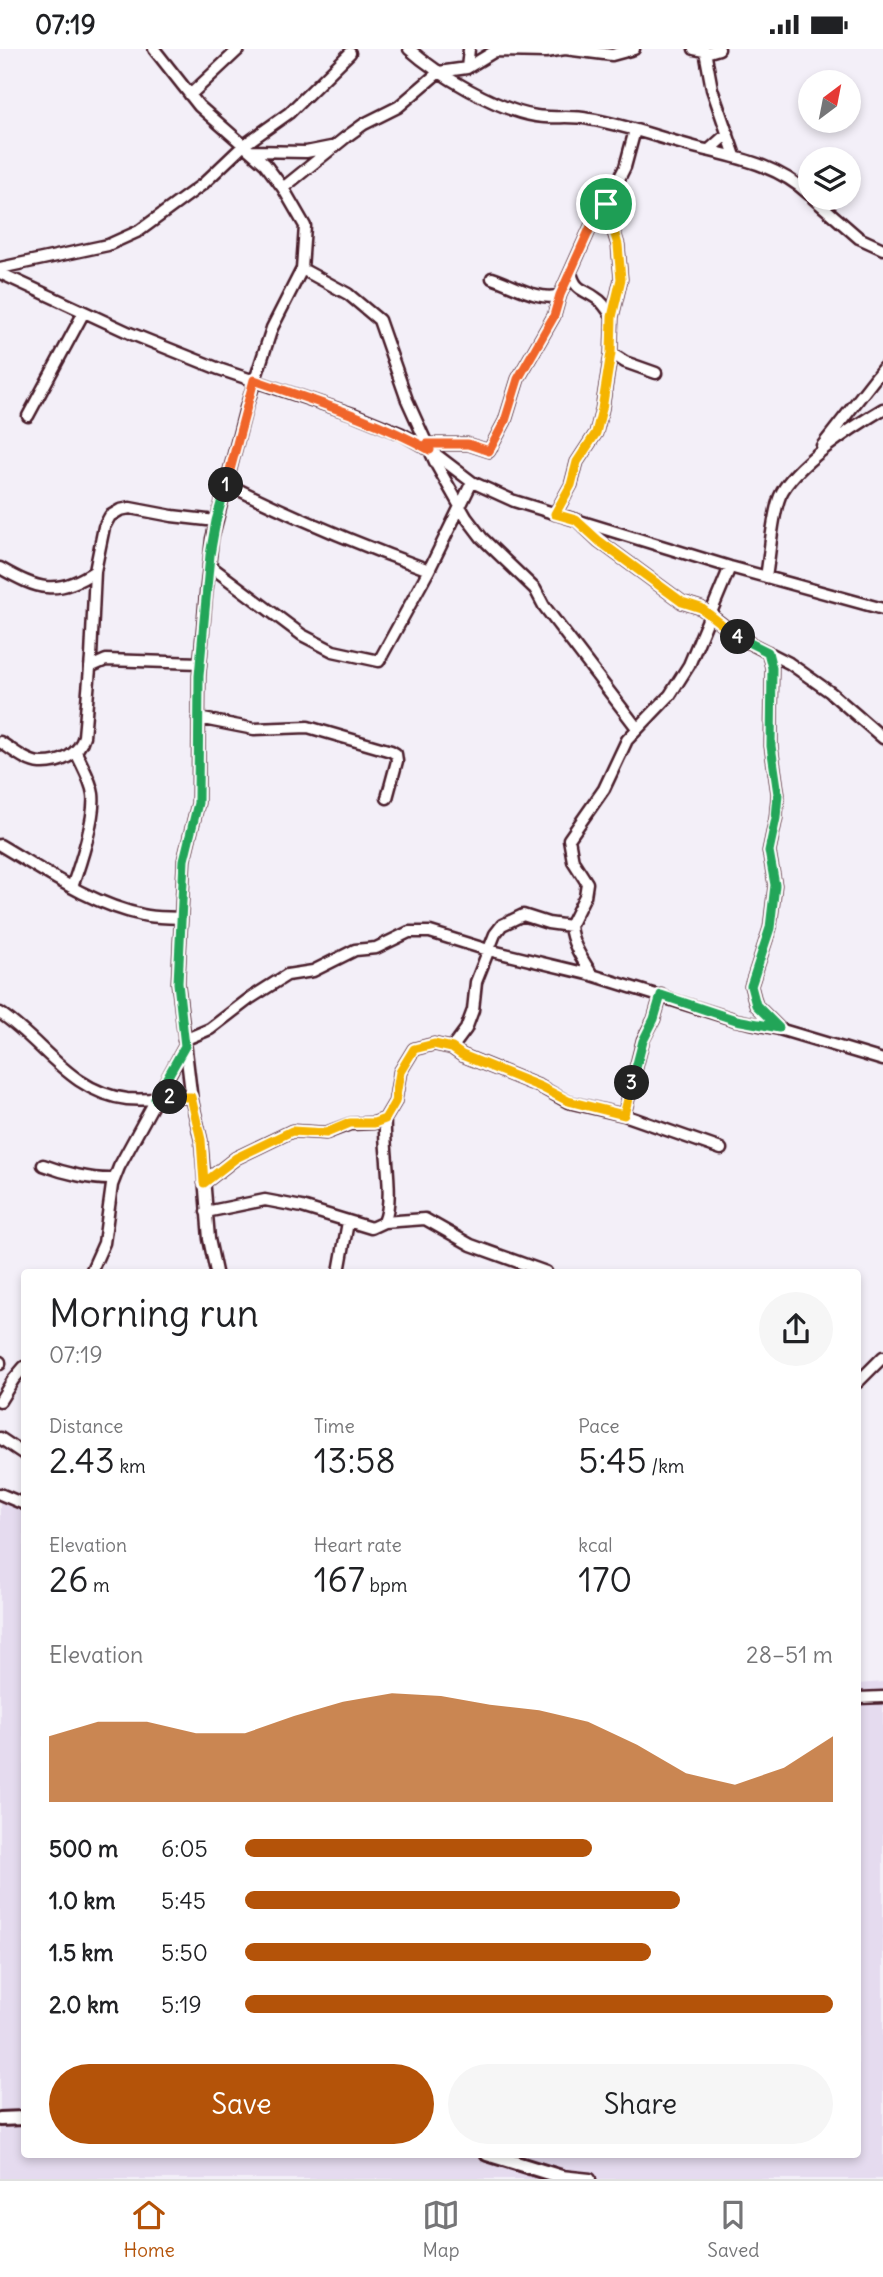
<!DOCTYPE html>
<meta charset="utf-8">
<style>
:root{--surface:#fff;--page:#f6f6f6;--text:#202124;--muted:#757577;--line:#e0e0e0;--accent:#b45309}
body{margin:0;font-family:Delius,sans-serif;background:var(--page);color:var(--text);height:100vh;display:flex;flex-direction:column;font-size:26px;white-space:nowrap}
*{box-sizing:border-box;margin:0}
p{font-size:23px;color:var(--muted)}
.icon{flex:none;width:38px;height:38px;fill:none;stroke:currentColor;stroke-width:2;stroke-linecap:round;stroke-linejoin:round}
.map{position:relative;flex:1;overflow:hidden}
.sheet{position:absolute;left:21px;top:1220px;width:840px;height:889px;display:flex;flex-direction:column;background:var(--surface);border-radius:7px;box-shadow:0 4px 10px #0003}
.sheet>*{flex:none}
.needle{width:46px;rotate:32deg}
.buttons{position:absolute;left:798px;top:21px;display:grid;gap:14px}
.buttons a{display:grid;place-items:center;width:63px;height:63px;border-radius:50%;background:var(--surface);box-shadow:0 4px 10px #0003;font-size:35px}
.pin{position:absolute;display:grid;place-items:center;width:60px;height:60px;color:#fff;margin:-30px;border:4px solid #fff;border-radius:50%;box-shadow:0 2px 7px #0007}
.km{position:absolute;width:35px;height:35px;margin:-18px;border-radius:50%;background:#222;color:#fff;font-size:19px;line-height:35px;text-align:center}
.round{display:grid;place-items:center;flex:none;width:74px;height:74px;border-radius:37px;background:var(--page)}
.overview{display:flex;align-items:center;justify-content:space-between;height:119px;padding:0 28px}
h1{font-size:38px;font-weight:600;line-height:52px}
.figures{display:grid;grid-template-columns:repeat(3,1fr);gap:10px;height:119px;padding:7px 28px}
.figures div{display:grid;align-content:center}
.figures b{font-size:35px;font-weight:600}
.figures small{font-size:19px;font-weight:400}
.figures p{font-size:19px}
.chart{height:196px;padding:14px 28px}
.chart p{display:flex;justify-content:space-between}
.chart svg{width:100%;height:126px;margin-top:7px;fill:var(--accent);opacity:.7}
.action{display:flex;gap:14px;margin-top:auto;padding:14px 28px}
.action a{flex:1;height:80px;border-radius:42px;background:var(--accent);color:#fff;font-size:28px;font-weight:600;line-height:80px;text-align:center}
.action a+a{background:var(--page);color:var(--text)}
ul{padding:0 28px;list-style:none;font-size:23px}
li{display:grid;grid-template-columns:112px 84px 1fr;align-items:center;height:52px}
li i{height:18px;border-radius:9px;background:var(--accent)}
.status{display:flex;justify-content:space-between;align-items:center;height:49px;padding:0 35px;background:var(--surface);direction:ltr}
.status svg{height:19px;fill:currentColor}
.menu{display:flex;justify-content:space-around;align-items:center;height:98px;border-top:2px solid var(--line);background:var(--surface);font-size:19px;color:var(--muted)}
.menu a{display:grid;justify-items:center;gap:4px}
.menu .on{color:var(--accent)}
.map>svg:first-child{display:block}
</style>
<div class="status"><b>07:19</b><svg viewBox="0 0 49 12"><path d="M0 12V9h3v3zM5 12V6h3v6zM10 12V3h3v9zM15 12V0h3v12zM26 1h20v11H26zM47 4h2v5h-2z"/></svg></div>
<div class="map">
<svg width="883" height="2130" viewBox="0 0 883 2130">
<rect width="100%" height="100%" fill="#f3eff8"/>
<filter id="ink" filterUnits="userSpaceOnUse"><feTurbulence type="fractalNoise" baseFrequency=".0143" numOctaves="2"/><feDisplacementMap in="SourceGraphic" scale="14" xChannelSelector="R" yChannelSelector="G"/><feConvolveMatrix kernelMatrix="1 2 1 2 8 2 1 2 1" color-interpolation-filters="sRGB"/></filter>
<g filter="url(#ink)">
<!-- built -->
<path fill="#e5dbef" d="M 0,1442 L 24,1453 L 24,2105 L 858,2105 L 858,1635 L 883,1633 L 883,2130 L 0,2130 Z"/>
<g fill="none" stroke-linecap="round" stroke-linejoin="round">
<defs>
<path id="street" d="M 154,0 L 199,57 L 265,115 L 283,139 L 305,177 L 302,220 L 272,279 L 246,359 L 212,490 L 206,545 L 199,627 L 198,754 L 184,811 L 178,934 L 192,1052 L 201,1091 L 209,1190 L 216,1223
M 409,0 C 438,26 498,61 536,67 C 553,70 572,66 589,70 C 627,76 662,90 698,99 C 739,109 778,116 810,146
M 694,0 L 709,3 L 719,0
M 705,2 L 712,40 L 735,107
M 467,19 L 469,0
M 190,46 L 239,0
M 709,101 L 728,84
M 251,102 L 306,103 L 331,98
M 283,139 L 346,88 L 364,75 L 398,58 L 439,23 L 467,19 L 495,2 L 546,3 L 565,0 L 612,6 L 634,0
M 813,149 L 859,189 L 883,200
M 605,155 L 618,196 L 621,230 L 612,268
M 0,219 L 108,196 L 139,182 L 203,135 L 244,96 L 289,64 L 350,4
M 302,220 L 348,245 L 379,271 L 407,351 L 436,415 L 466,468 L 482,489 L 535,540 L 544,557 L 637,679
M 0,224 L 132,285 L 219,320 L 353,365 L 402,385 L 430,401 L 472,433 L 514,452 L 730,518 L 883,560
M 492,229 C 514,236 539,253 560,246
M 611,304 L 625,313 L 656,324
M 28,367 L 84,263
M 427,395 L 468,395 L 489,402 L 505,372 L 518,330 L 554,267 L 560,246 L 592,175 L 611,146 L 625,118 L 635,81
M 822,397 L 883,319
M 227,435 C 293,468 360,496 429,521
M 555,465 L 571,436 L 577,413 L 596,384 L 602,360 L 611,304 L 612,268 C 608,261 603,253 596,249 C 582,239 576,242 571,224
M 579,473 L 599,492 L 682,553 L 701,559 L 740,589 L 789,614 L 830,643 L 883,689
M 209,516 L 302,586 L 333,602 L 379,612 L 429,521 L 472,433
M 0,519 C 37,540 57,548 95,522 L 104,478 L 110,467 L 120,461 L 130,459 L 172,467 L 216,472
M 766,528 C 770,506 772,466 780,447 C 794,416 853,378 883,360
M 768,603 L 772,619 L 771,697 L 778,745 L 776,769 L 769,802 L 775,836 L 770,879 L 751,937 L 756,956 L 779,979
M 90,618 L 106,611 L 200,614
M 198,669 L 254,680 L 308,678 L 391,702 L 396,705 L 397,712 L 387,749
M 0,693 C 12,700 26,713 40,714 C 60,715 79,706 84,687 L 91,608 L 95,522
M 0,796 C 46,823 91,855 143,866 C 155,869 169,868 181,869
M 72,838 C 80,816 96,767 93,745 C 91,731 82,717 76,703
M 570,877 C 572,896 583,911 592,926
M 0,964 C 44,993 70,1043 127,1050 C 148,1052 170,1048 191,1048
M 184,991 L 210,980 L 249,950 L 287,926 L 313,922 L 355,901 L 376,899 L 409,883 L 430,883 L 488,901 L 592,926 L 736,971 L 779,980 L 883,1011
M 452,999 L 462,1006 L 541,1038 L 568,1053 L 624,1066 L 721,1100
M 624,1066 L 643,991 L 654,970 L 661,946
M 43,1116 C 64,1124 92,1131 114,1130
M 204,1134 L 236,1109 L 292,1082 L 326,1084 L 350,1075 L 374,1074 L 385,1070 L 395,1053 L 400,1023 L 414,1000 L 434,995 L 452,999 L 466,980 L 473,961 L 476,933 L 495,885 L 502,876 L 523,866 L 548,874 L 570,877 L 585,847 L 587,834 L 573,812 L 569,790 L 604,740 L 627,691 L 670,646 L 689,616 L 730,518
M 206,1163 L 265,1151 L 302,1158 L 371,1179 L 384,1173 C 395,1149 383,1099 385,1070
M 384,1173 L 425,1170 L 471,1196 L 546,1223
M 91,1223 L 104,1194 L 112,1136 L 119,1118 L 185,997
M 339,1223 L 348,1173
M 0,1313 L 0,1315
M 858,1333 L 883,1308
M 0,1352 L 13,1331 L 24,1318
M 0,1389 L 24,1405
M 0,1445 L 24,1455
M 858,1649 L 883,1648
M 561,2127 L 590,2130"/>
<path id="secondary" d="M 0,2070 L 24,2069
M 487,2105 L 568,2130"/>
</defs>
<!-- street casing -->
<use href="#street" stroke="#4a1f2b" stroke-width="15"/>
<!-- secondary casing -->
<use href="#secondary" stroke="#4a1f2b" stroke-width="18"/>
<!-- street -->
<use href="#street" stroke="#fff" stroke-width="10"/>
<!-- secondary -->
<use href="#secondary" stroke="#fff" stroke-width="12"/>
</g>
</g>
<g fill="none" stroke-linecap="round" stroke-linejoin="round" filter="url(#ink)">
<defs>
<path id="split-1" d="M 226,436 L 254,331 C 314,352 374,370 430,401 L 427,395 L 468,395 L 489,402 L 505,372 L 518,330 L 554,267 L 560,246 L 592,175 L 606,155"/>
<path id="split-2" d="M 170,1048 L 155,1050 L 185,997 L 178,934 L 184,811 L 198,754 L 199,627 L 210,506 L 216,472 L 226,436"/>
<path id="split-3" d="M 170,1048 L 191,1048 L 201,1091 L 204,1134 L 236,1109 L 292,1082 L 326,1084 L 350,1074 L 374,1074 L 385,1070 L 395,1053 L 400,1023 L 414,1000 L 434,995 L 452,999 L 462,1006 L 541,1038 L 568,1052 L 624,1066 L 632,1034"/>
<path id="split-4" d="M 632,1034 L 643,992 L 654,970 L 661,946 L 736,971 L 779,979 L 756,956 L 751,937 L 770,879 L 775,836 L 769,802 L 776,769 L 778,745 L 771,697 L 772,619 L 768,603 L 738,588"/>
<path id="split-5" d="M 606,155 L 618,196 L 621,230 L 612,268 L 611,304 L 602,360 L 596,384 L 577,413 L 571,436 L 555,465 L 576,471 L 599,492 L 682,553 L 701,559 L 738,588"/>
</defs>
<!-- split-1 casing -->
<use href="#split-1" stroke="#fff" stroke-width="14"/>
<!-- split-2 casing -->
<use href="#split-2" stroke="#fff" stroke-width="14"/>
<!-- split-3 casing -->
<use href="#split-3" stroke="#fff" stroke-width="14"/>
<!-- split-4 casing -->
<use href="#split-4" stroke="#fff" stroke-width="14"/>
<!-- split-5 casing -->
<use href="#split-5" stroke="#fff" stroke-width="14"/>
<!-- split-1 -->
<use href="#split-1" stroke="#f0652b" stroke-width="9"/>
<!-- split-2 -->
<use href="#split-2" stroke="#22a559" stroke-width="9"/>
<!-- split-3 -->
<use href="#split-3" stroke="#f5b400" stroke-width="9"/>
<!-- split-4 -->
<use href="#split-4" stroke="#22a559" stroke-width="9"/>
<!-- split-5 -->
<use href="#split-5" stroke="#f5b400" stroke-width="9"/>
</g>
</svg>
<div class="buttons">
<a><svg class="needle" viewBox="-14 -14 28 28"><path d="M0-13l5 13h-10z" fill="#e53935"/><path d="M0 13l5-13h-10z" fill="#757577"/></svg></a>
<a><svg class="icon" aria-label="layers" viewBox="0 0 24 24"><path d="M12 4l9 5-9 5-9-5zM3 14l9 5 9-5"/></svg></a>
</div>
<div class="pin" style="left:606px;top:155px;background:#1e9e55"><svg class="icon" aria-label="arrive" viewBox="0 0 24 24"><path d="M6 21V4h12l-3 4 3 4H6"/></svg></div>
<b class="km" style="left:226px;top:436px">1</b>
<b class="km" style="left:170px;top:1048px">2</b>
<b class="km" style="left:632px;top:1034px">3</b>
<b class="km" style="left:738px;top:588px">4</b>
<section class="sheet">
<div class="overview"><div><h1>Morning run</h1><p>07:19</p></div><a class="round"><svg class="icon" aria-label="share" viewBox="0 0 24 24"><path d="M12 15V3M7 8l5-5 5 5M5 13v7h14v-7"/></svg></a></div>
<div class="figures">
<div><p>Distance</p><b>2.43<small> km</small></b></div>
<div><p>Time</p><b>13:58</b></div>
<div><p>Pace</p><b>5:45<small> /km</small></b></div>
</div>
<div class="figures">
<div><p>Elevation</p><b>26<small> m</small></b></div>
<div><p>Heart rate</p><b>167<small> bpm</small></b></div>
<div><p>kcal</p><b>170</b></div>
</div>
<div class="chart"><p><span>Elevation</span>28–51 m</p>
<svg viewBox="0 0 160 44" preserveAspectRatio="none"><path d="M0 44V21L10 16L20 16L30 20L40 20L50 14L60 9L70 6L80 7L90 10L100 12L110 16L120 24L130 34L140 38L150 32L160 21V44z"/></svg>
</div>
<ul>
<li><b>500 m</b>6:05<i style="width:59%"></i></li>
<li><b>1.0 km</b>5:45<i style="width:74%"></i></li>
<li><b>1.5 km</b>5:50<i style="width:69%"></i></li>
<li><b>2.0 km</b>5:19<i style="width:100%"></i></li>
</ul>
<div class="action"><a>Save</a><a>Share</a></div>
</section>
</div>
<nav class="menu">
<a class="on"><svg class="icon" aria-label="home" viewBox="0 0 24 24"><path d="M3 11l9-7 9 7M6 9v11h12V9"/></svg>Home</a>
<a><svg class="icon" aria-label="map" viewBox="0 0 24 24"><path d="M3 6l6-2 6 2 6-2v14l-6 2-6-2-6 2zM9 4v14M15 6v14"/></svg>Map</a>
<a><svg class="icon" aria-label="saved" viewBox="0 0 24 24"><path d="M7 4h10v16l-5-4-5 4z"/></svg>Saved</a>
</nav>
